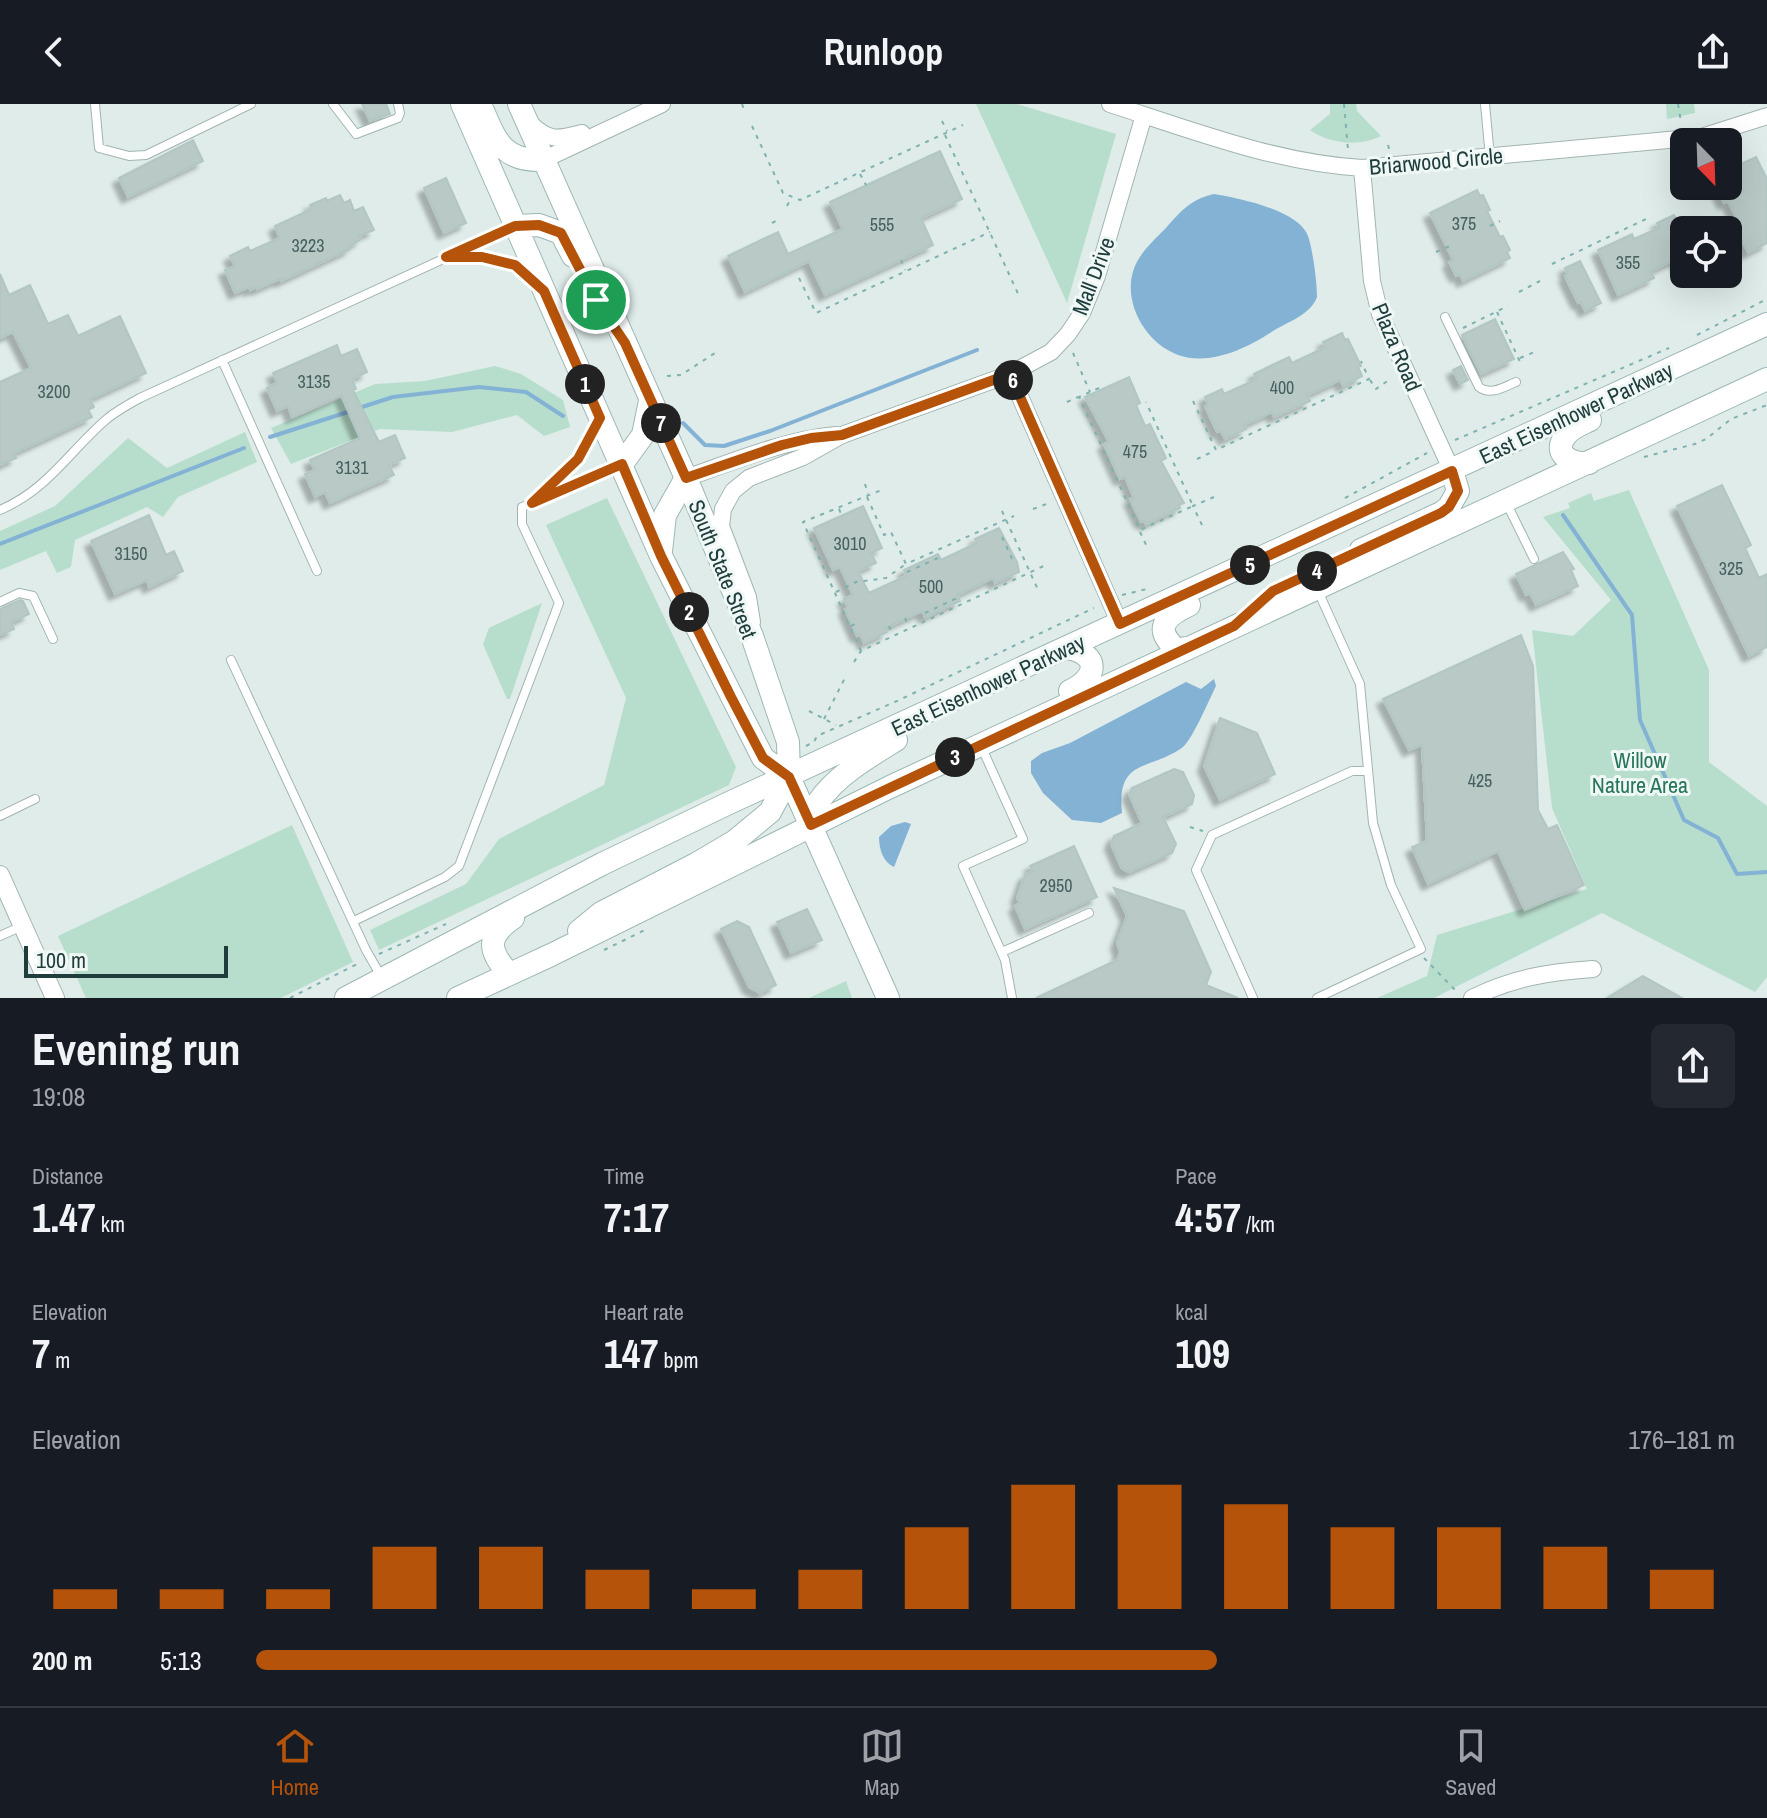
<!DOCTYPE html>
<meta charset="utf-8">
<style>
:root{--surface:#171b24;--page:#242831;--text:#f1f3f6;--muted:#9ea1a6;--line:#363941;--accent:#b45309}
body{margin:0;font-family:"Archivo Narrow",sans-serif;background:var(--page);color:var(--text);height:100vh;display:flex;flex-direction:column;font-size:30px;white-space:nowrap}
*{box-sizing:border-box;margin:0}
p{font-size:26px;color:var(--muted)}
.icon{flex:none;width:44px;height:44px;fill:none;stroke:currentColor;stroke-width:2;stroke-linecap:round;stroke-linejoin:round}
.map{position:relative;height:894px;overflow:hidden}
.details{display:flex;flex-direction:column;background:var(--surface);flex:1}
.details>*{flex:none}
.needle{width:52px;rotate:157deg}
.buttons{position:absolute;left:1670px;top:24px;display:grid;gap:16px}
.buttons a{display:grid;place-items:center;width:72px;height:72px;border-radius:12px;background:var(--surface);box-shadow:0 8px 32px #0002;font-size:40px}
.scale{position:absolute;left:24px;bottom:20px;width:204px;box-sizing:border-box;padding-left:8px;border:4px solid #1f3d3d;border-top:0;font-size:22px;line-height:28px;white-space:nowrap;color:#1f3d3d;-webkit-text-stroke:6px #f0f8f6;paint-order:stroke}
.pin{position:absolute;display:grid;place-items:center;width:68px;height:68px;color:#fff;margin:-34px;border:4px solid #fff;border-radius:50%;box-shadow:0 2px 8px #0007}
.km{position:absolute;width:40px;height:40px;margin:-20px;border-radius:50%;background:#222;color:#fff;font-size:22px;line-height:40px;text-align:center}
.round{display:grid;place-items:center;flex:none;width:84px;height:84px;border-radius:12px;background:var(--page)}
.head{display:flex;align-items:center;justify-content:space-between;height:136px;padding:0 32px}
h1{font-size:44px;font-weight:700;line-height:60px}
.figures{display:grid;grid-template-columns:repeat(3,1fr);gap:12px;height:136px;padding:8px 32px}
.figures div{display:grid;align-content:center}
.figures b{font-size:40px;font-weight:700}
.figures small{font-size:22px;font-weight:400}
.figures p{font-size:22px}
.chart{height:224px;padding:16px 32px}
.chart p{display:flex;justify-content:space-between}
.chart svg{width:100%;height:144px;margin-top:8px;stroke:var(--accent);stroke-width:6}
ul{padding:0 32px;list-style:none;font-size:26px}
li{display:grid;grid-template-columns:128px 96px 1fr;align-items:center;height:60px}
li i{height:20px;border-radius:10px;background:var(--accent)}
header{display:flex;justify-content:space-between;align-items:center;height:104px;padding:0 32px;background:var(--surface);font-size:36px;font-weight:700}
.tabs{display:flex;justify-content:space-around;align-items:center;height:112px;border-top:2px solid var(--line);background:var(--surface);font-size:22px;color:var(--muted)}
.tabs a{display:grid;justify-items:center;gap:4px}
.tabs .on{color:var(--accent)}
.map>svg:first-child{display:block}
</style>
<header><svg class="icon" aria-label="back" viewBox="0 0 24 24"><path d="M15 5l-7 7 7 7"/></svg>Runloop<svg class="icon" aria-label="share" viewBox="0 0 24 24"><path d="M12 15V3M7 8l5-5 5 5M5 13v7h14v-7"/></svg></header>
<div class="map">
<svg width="1767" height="894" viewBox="0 0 1767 894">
<defs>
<filter id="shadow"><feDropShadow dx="-6" dy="6" stdDeviation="2" flood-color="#0004"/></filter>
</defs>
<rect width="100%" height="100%" fill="#dfece9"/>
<!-- green -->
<path fill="#b7decc" d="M 976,0 L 1017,0 L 1116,30 L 1067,199 Z
M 1330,0 L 1356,0 L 1357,7 L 1381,32 C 1359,43 1330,40 1310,26 L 1330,10 Z
M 1666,0 L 1694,0 L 1695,9 L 1667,15 Z
M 495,262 L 521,270 L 563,296 L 570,323 L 544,332 L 517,311 L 452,328 L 380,325 L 291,360 L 271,324 L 375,280 L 425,277 Z
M 245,328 L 257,358 L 178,393 L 163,413 L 147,403 L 75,436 L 71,463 L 57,469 L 46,447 L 0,466 L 0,427 L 55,402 L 128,334 L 167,364 Z
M 1629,386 L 1709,566 L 1709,658 L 1767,702 L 1767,873 L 1755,888 L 1602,809 L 1434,894 L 1377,894 L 1427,872 L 1437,831 L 1587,785 L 1552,704 L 1532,526 L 1573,532 L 1611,496 L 1543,413 L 1570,404 L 1568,399 L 1591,389 L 1594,397 Z
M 607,394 L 736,663 L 729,681 L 379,846 L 370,826 L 466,780 L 499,735 L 604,681 L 626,594 L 546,421 Z
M 542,499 L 510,595 L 507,595 L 483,540 L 489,524 Z
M 292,721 L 353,858 L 281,894 L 86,894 L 58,832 Z
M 846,877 L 852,894 L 809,894 Z"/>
<!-- water -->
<path fill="#83b2d5" d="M 1214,90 C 1238,94 1299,106 1308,132 C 1313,147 1317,178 1317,193 C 1310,212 1286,218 1270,229 C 1245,245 1209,262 1178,251 C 1142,238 1118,190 1138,156 C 1145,144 1156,134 1166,124 C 1181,107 1191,95 1214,90 Z
M 1214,575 L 1216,582 C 1210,594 1192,636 1183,643 C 1151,667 1116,653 1122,709 L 1101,719 L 1072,716 L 1043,689 L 1031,669 L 1031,657 L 1042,649 L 1070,639 L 1186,578 L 1201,585 Z
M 905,718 L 911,720 L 894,763 C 883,758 879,745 879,733 L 891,722 Z"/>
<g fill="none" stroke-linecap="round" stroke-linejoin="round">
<!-- stream -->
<path stroke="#83b2d5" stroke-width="4" d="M 359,304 L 393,293 L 479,283 L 526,288 L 563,312
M 683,319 L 705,341 L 724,342 L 770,327 L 977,246
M 270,333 L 351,307
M 1563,411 L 1632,511 L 1640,616 L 1684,716 L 1718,734 L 1737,770 L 1767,768
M 0,440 L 244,344"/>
</g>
<!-- building -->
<path fill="#b8c9c6" stroke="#b2c6c3" stroke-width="2" filter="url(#shadow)" d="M 362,0 L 386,0 L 390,10 L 370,17 Z
M 193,36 L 203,57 L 128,93 L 119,74 Z
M 940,47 L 962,95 L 921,114 L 933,141 L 825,191 L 809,157 L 745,188 L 728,152 L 778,128 L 788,150 L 843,125 L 830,98 Z
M 1756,53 L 1767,75 L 1767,139 L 1748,149 L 1736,125 L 1741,123 L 1728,97 L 1724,99 L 1716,82 L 1728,82 L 1728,66 Z
M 446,74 L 466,119 L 444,129 L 424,84 Z
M 1477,86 L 1480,92 L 1483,91 L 1490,106 L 1487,107 L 1500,133 L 1503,132 L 1510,146 L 1507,148 L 1510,154 L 1463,177 L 1460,170 L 1456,172 L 1449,158 L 1453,156 L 1430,109 Z
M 340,91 L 344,99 L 350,96 L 354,107 L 363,103 L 374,126 L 359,132 L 361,135 L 349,143 L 350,145 L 281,177 L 280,175 L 257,185 L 256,183 L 250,186 L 249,183 L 235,189 L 225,166 L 235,162 L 230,152 L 248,143 L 250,147 L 280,134 L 275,122 L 312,105 L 310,101 L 326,94 L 327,97 Z
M 1674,111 L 1684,127 L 1684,173 L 1676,155 L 1651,167 L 1654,174 L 1618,191 L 1598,146 L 1632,130 L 1634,135 L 1659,124 L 1657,119 Z
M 1580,157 L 1601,199 L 1585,207 L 1581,198 L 1578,199 L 1565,172 L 1568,171 L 1565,164 Z
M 0,170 L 9,191 L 30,181 L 48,220 L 68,211 L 78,232 L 120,212 L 146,269 L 90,295 L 94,303 L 88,306 L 92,313 L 14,349 L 16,354 L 0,361 L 0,278 L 31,264 L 13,228 L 0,234 Z
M 1495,215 L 1514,255 L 1481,270 L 1462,231 Z
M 1342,229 L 1345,236 L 1348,235 L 1361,262 L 1358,263 L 1362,272 L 1343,282 L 1340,276 L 1307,291 L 1310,297 L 1274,313 L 1272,308 L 1244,321 L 1246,325 L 1225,335 L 1221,327 L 1217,328 L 1205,302 L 1208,300 L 1205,293 L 1222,285 L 1224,290 L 1257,275 L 1254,270 L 1289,253 L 1292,259 L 1326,243 L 1323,238 Z
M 337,241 L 341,252 L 357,245 L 367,268 L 352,275 L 356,285 L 353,286 L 379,338 L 395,331 L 405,354 L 389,361 L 394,371 L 330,399 L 325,388 L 315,393 L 305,370 L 315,366 L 310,356 L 360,334 L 341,291 L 292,313 L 288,302 L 277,307 L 267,284 L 277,279 L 273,269 Z
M 1461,262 L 1468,276 L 1460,280 L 1453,266 Z
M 1129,273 L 1140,299 L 1136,301 L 1145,322 L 1150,320 L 1166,354 L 1161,357 L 1184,399 L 1179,401 L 1180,404 L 1146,420 L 1144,417 L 1141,418 L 1130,395 L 1134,394 L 1125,373 L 1120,375 L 1104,340 L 1109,338 L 1085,293 Z
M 1722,381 L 1751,441 L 1745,444 L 1759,474 L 1767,470 L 1767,543 L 1749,552 L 1677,402 Z
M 863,402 L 882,444 L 871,449 L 876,459 L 858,467 L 869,489 L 906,472 L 904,466 L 938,450 L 941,456 L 977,439 L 975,435 L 999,424 L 1017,458 L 1019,468 L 995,479 L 993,474 L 957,491 L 960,497 L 925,513 L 922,507 L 885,524 L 887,528 L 864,539 L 860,530 L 857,532 L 845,505 L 848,503 L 844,495 L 853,491 L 840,463 L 833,466 L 814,424 Z
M 149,411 L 166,451 L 174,447 L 183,467 L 149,483 L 147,476 L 115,490 L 91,437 Z
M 1563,448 L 1574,465 L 1571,466 L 1578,482 L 1536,501 L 1530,489 L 1526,491 L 1516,470 Z
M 20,496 L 23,497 L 29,510 L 11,518 L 14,525 L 0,531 L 0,505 Z
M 1521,531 L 1533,562 L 1538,706 L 1548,725 L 1557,721 L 1584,781 L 1525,806 L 1498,747 L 1428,780 L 1412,743 L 1427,737 L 1422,641 L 1409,646 L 1383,595 Z
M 1220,614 L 1257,629 L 1275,670 L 1220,696 L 1204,662 Z
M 1174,665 L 1183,668 L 1194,691 L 1192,700 L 1163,713 L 1176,740 L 1172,749 L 1129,768 L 1122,765 L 1111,740 L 1114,732 L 1142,719 L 1129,690 L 1132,684 Z
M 1074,742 L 1097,793 L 1025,825 L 1015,802 L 1020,799 L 1017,794 L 1025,771 L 1033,767 L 1030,762 Z
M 1114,784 L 1184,807 L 1211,868 L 1206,881 L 1238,894 L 1036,894 L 1117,856 L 1120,848 L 1117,839 L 1127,812 Z
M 807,805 L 822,836 L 791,849 L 777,818 Z
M 737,817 L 749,823 L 776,881 L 760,889 L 749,883 L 721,825 Z
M 1643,872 L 1682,894 L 1607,894 Z"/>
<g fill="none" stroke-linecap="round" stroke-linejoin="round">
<defs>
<path id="service" d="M 95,0 L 99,44 L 129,52 L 146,51 L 251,0
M 333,0 L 356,30 L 398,14 L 400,9 L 398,0
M 1485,0 L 1490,53
M 451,153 C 485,153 505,153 531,176
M 1445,213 L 1479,283 C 1490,292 1504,283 1516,278
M 222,256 L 317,467
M 538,393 L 578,355 L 598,317
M 1506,398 L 1534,455
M 0,406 C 49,385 70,346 108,314 C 118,306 129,300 140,294 L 513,123
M 0,498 L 19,489 L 33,492 L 53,535
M 231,556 L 366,846 L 382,874
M 981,642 L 1023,735 L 963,762 L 1005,856 L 1012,894
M 0,712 L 35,695
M 354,817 L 445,773 L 459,762 L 559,499 L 522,420 L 522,403 L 618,362
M 0,832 L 22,822
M 1002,848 L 1089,809
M 1253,894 L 1196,766 L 1212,731 L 1352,667 L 1368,667
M 1317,894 L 1421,845 L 1391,781 L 1373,719 L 1360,580 L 1318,487"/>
<path id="minor" d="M 1110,0 C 1192,26 1276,59 1362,64 L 1701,33 L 1767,12
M 531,20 C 550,38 558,35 582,29
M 543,56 L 662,0
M 1362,64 L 1372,177 L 1380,210 L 1452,367
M 1010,270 L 1120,520
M 686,374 C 735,357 784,336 836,331
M 752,518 L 748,493 L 721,422 L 723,405 L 733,387 L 749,374 L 803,353 L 842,331 L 1010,270 L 1051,248 L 1068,230 L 1082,209 L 1097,172 L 1144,11
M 1472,894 C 1512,874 1548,868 1593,865"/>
<path id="tertiary" d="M 0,771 L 55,894"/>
<path id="secondary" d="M 462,0 L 661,452 L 763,654 L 789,673
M 480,0 C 495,33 500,58 543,56
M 519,0 L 686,374 L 752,532 L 788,638 L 789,673 L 888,894
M 515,122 L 539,121 L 561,129 L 573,152
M 1589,359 C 1571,360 1550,350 1567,330 C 1573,323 1582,320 1590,316
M 622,360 L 643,331 L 650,297
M 1361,446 L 1441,409 L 1449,403 L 1458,387 L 1452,367
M 661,447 L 665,411 L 686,374
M 1067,544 C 1101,550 1098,574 1070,587
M 1186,544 L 1177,546 C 1152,524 1166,512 1189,501
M 811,721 C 813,713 815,704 819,697 C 837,671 870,652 896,636
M 579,827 L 601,809 L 696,760 L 735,737 L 770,708 L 789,673
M 509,870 C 488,846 486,833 513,814
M 346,894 L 602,760 L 729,699 L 1767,220
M 458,894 L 551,851 L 890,683 L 1767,275"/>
</defs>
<!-- service casing -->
<use href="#service" stroke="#a2b4b2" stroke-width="10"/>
<!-- minor casing -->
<use href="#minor" stroke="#a2b4b2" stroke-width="18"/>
<!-- tertiary casing -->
<use href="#tertiary" stroke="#a2b4b2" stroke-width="20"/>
<!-- secondary casing -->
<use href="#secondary" stroke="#9db8b6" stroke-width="24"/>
<!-- path -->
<path stroke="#7eb1af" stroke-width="2" stroke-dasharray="4 6" stroke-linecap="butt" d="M 742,0 L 745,8
M 1344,0 L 1348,46
M 1678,0 L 1681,18
M 942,17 L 947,27
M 752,22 L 783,89 L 800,96 L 963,21
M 945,31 L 1020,194
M 1388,41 L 1389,45
M 860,70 L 866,81
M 787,102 L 791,94
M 772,119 L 780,115
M 1490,122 L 1500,117
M 1436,148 L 1450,142
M 901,156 L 905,166
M 1552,160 L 1648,114
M 799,174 L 816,209 L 990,128
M 1519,188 L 1540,177
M 1497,208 L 1521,260
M 1463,224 L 1508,202
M 1697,231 L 1767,195
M 1073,249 L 1090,288
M 1520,254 L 1537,247
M 667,272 L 681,271 L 715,249
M 1370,276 L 1376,285 L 1389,276
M 1099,284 L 1079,293 L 1140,426 L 1193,402 L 1146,298
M 1193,297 L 1216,346 L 1369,275 L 1361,257
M 1067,298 L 1078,293
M 1455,336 L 1669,244
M 1644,353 L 1695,340 L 1706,335 L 1731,315 L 1767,301
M 1197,355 L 1214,347
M 865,380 L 868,390
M 867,393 L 884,431 L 891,428 L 906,460 L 1014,412
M 1345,394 L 1427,349
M 839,405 L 842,412
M 1033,405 L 1049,399
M 1002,407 L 1039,488
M 1202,421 L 1193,402 L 1214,393
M 1140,428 L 1148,445
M 1002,433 L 1014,459
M 907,468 L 938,454
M 836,488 L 856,478 L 886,474 L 906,460
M 1122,491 L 1147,485
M 925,509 L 957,494
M 905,514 L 909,523
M 851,522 L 857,519
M 889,522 L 893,531
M 861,547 L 803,418 L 884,385
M 854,558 L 861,547 L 1048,460
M 809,607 L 836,621
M 824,615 L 846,572
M 806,642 L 814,638 L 817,632 L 897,597 L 1094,504
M 1190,723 L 1203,727
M 604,846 L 645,826
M 379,850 L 446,820
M 1424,854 L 1458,889
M 290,894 L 359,859"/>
<!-- service -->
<use href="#service" stroke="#fff" stroke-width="8"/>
<!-- minor -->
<use href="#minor" stroke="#fff" stroke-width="16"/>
<!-- tertiary -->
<use href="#tertiary" stroke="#fff" stroke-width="18"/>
<!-- secondary -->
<use href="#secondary" stroke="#fff" stroke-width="22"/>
</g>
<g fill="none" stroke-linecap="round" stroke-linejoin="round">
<defs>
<path id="route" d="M 539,121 L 561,129 L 596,196 L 625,239 L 686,374 L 782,341 L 811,334 L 842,331 L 1010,270 L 1120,520 L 1452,367 L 1458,387 L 1449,403 L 1441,409 L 1273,487 L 1234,522 L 811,721 L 789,673 L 763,654 L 731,593 L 661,452 L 622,360 L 532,399 L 578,355 L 600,314 L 544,187 L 515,161 L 482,153 L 446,153 L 515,122 Z"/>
</defs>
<!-- route casing -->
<use href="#route" stroke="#fff" stroke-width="16"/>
<!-- route -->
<use href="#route" stroke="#b45309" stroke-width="10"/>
</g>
<g text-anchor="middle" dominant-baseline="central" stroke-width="6" stroke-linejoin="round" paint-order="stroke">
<!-- number labels -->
<g font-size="18" fill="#45605f">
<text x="1464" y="119">375</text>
<text x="882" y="120">555</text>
<text x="308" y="141">3223</text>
<text x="1628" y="158">355</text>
<text x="314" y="277">3135</text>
<text x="1282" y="283">400</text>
<text x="54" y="287">3200</text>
<text x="1135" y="347">475</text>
<text x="352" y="363">3131</text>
<text x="850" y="439">3010</text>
<text x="131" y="449">3150</text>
<text x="1731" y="464">325</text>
<text x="931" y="482">500</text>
<text x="1480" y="676">425</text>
<text x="1056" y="781">2950</text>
</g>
<!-- street labels -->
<g font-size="22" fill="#1f3d3d" stroke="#f0f8f6">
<text transform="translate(1436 57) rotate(-5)">Briarwood Circle</text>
<text transform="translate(1093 172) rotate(-69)">Mall Drive</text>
<text transform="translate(1397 243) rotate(67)">Plaza Road</text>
<text transform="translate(1576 309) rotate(-25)">East Eisenhower Parkway</text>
<text transform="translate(723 465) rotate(68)">South State Street</text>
<text transform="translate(988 581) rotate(-25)">East Eisenhower Parkway</text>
</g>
<!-- park labels -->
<g font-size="22" fill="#27765b" stroke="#f0f8f6">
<text x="1640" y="656">Willow<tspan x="1640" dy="25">Nature Area</tspan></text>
</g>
</g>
</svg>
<div class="buttons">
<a><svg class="needle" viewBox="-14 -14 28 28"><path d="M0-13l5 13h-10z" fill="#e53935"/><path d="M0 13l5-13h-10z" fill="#9ea1a6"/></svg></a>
<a><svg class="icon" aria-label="locate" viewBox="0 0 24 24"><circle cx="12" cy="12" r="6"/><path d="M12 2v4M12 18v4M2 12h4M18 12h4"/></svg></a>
</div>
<div class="scale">100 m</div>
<div class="pin" style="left:596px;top:196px;background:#1e9e55"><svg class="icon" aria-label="arrive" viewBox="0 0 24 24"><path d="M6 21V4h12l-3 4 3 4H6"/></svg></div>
<b class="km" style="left:585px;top:280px">1</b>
<b class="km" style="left:689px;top:508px">2</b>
<b class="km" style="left:955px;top:653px">3</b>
<b class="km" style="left:1317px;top:467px">4</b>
<b class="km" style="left:1250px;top:461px">5</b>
<b class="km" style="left:1013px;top:276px">6</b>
<b class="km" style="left:661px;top:319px">7</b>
</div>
<section class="details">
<div class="head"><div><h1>Evening run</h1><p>19:08</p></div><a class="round"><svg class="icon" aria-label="share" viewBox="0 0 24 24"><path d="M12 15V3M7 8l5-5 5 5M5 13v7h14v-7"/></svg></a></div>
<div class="figures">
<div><p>Distance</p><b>1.47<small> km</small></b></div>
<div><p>Time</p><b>7:17</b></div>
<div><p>Pace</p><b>4:57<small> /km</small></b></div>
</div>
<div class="figures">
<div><p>Elevation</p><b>7<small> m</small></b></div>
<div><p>Heart rate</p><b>147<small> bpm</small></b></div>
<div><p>kcal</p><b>109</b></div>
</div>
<div class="chart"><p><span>Elevation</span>176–181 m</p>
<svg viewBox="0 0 160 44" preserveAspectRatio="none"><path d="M5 44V38M15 44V38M25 44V38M35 44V25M45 44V25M55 44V32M65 44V38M75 44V32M85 44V19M95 44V6M105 44V6M115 44V12M125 44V19M135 44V19M145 44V25M155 44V32"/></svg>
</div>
<ul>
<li><b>200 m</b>5:13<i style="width:65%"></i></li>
</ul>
</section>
<nav class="tabs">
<a class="on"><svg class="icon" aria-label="home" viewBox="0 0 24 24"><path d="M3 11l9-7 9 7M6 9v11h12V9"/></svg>Home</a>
<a><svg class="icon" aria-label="map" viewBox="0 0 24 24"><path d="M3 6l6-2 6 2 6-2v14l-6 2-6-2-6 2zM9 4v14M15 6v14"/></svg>Map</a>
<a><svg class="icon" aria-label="saved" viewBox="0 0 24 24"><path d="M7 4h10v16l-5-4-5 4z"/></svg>Saved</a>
</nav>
